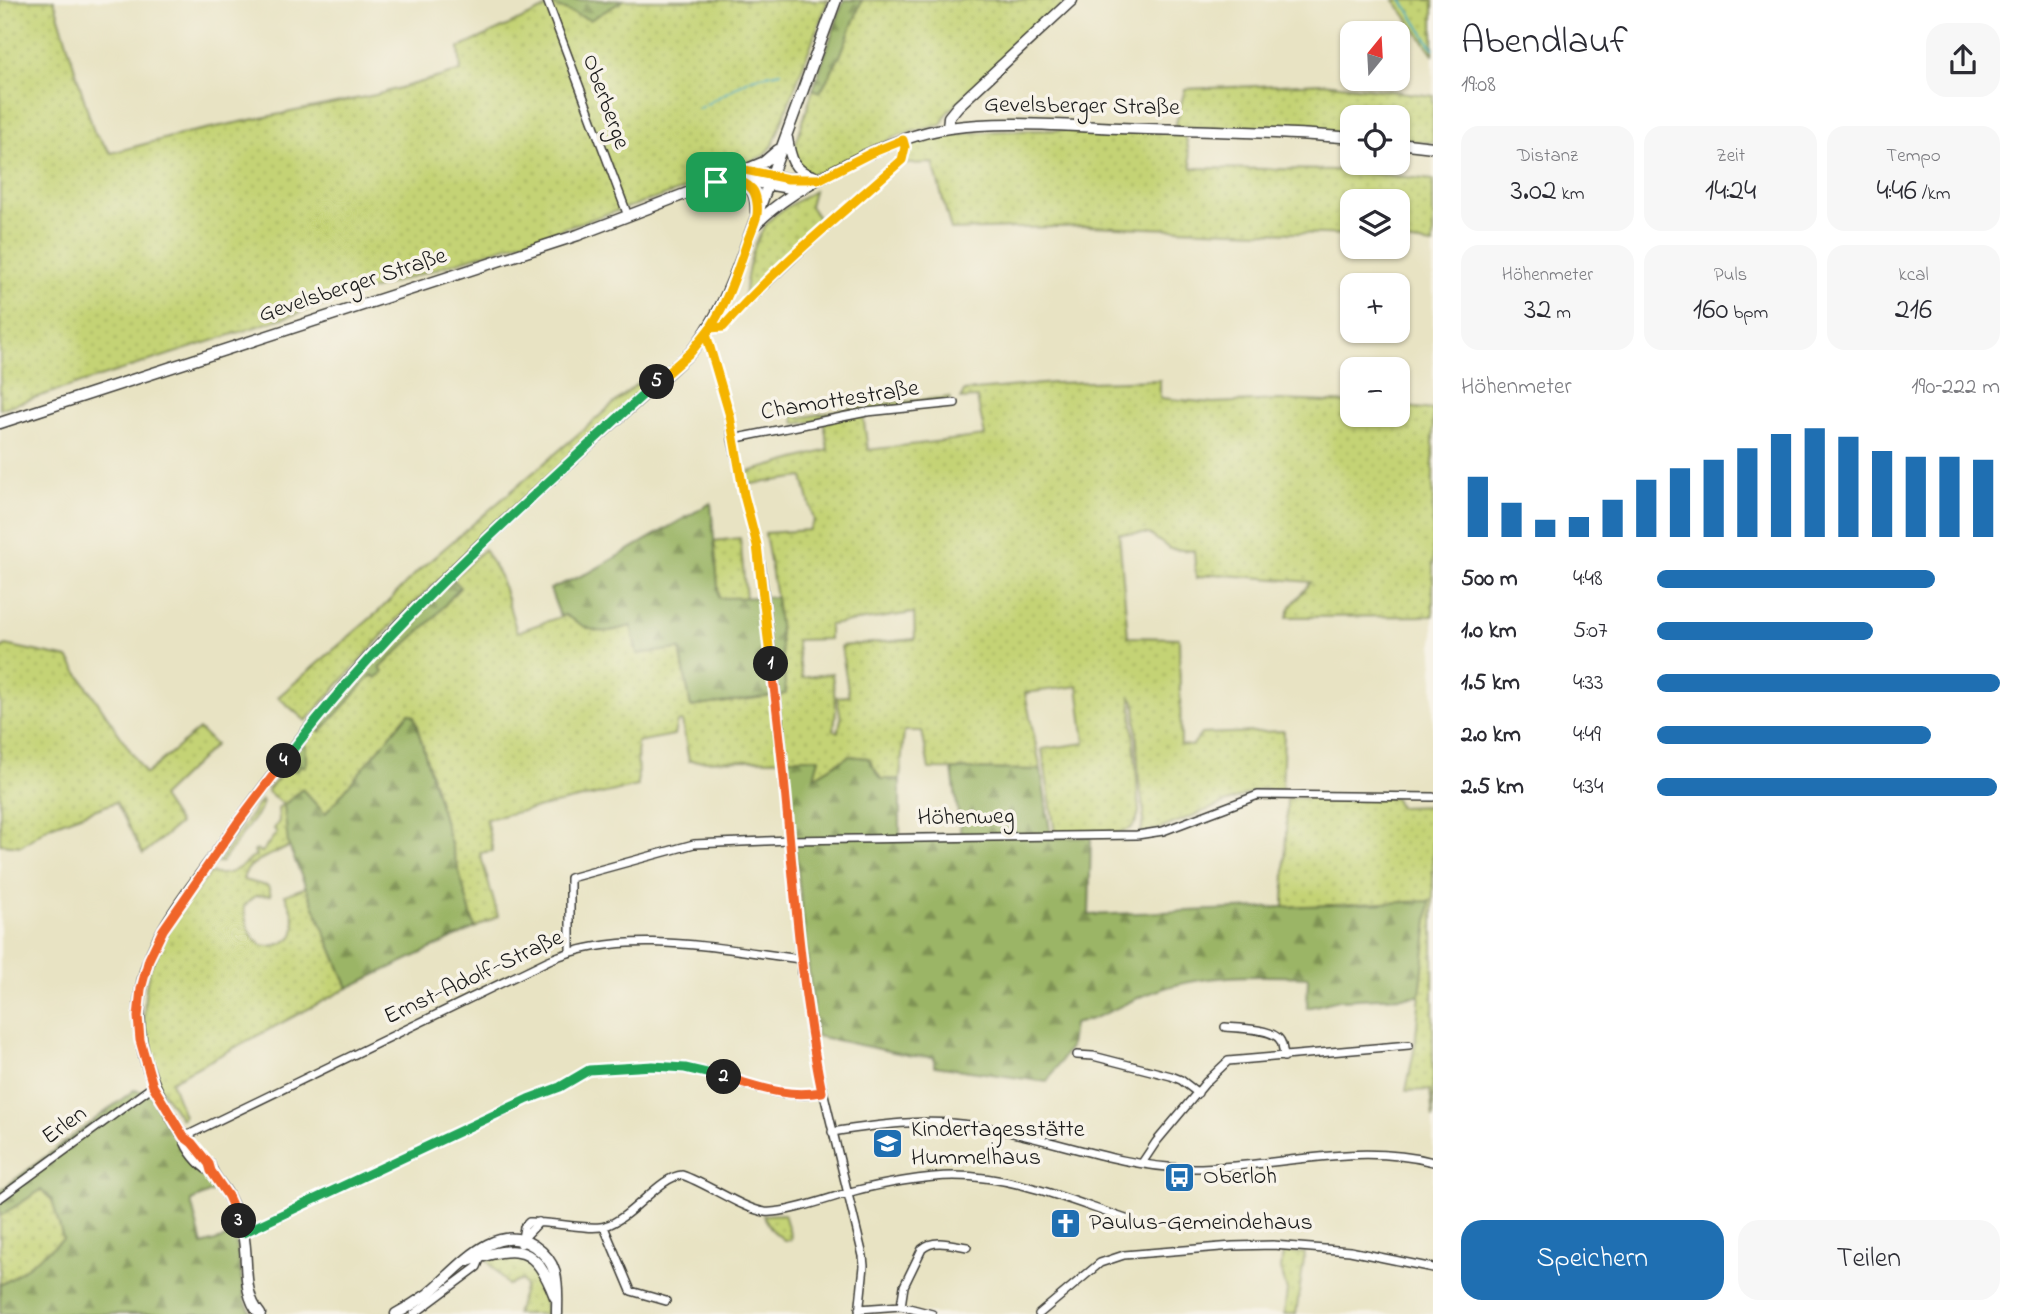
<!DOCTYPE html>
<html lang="de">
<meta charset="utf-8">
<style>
:root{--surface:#fff;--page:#f7f7f7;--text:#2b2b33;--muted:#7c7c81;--accent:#1f6fb2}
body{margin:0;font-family:"Indie Flower",sans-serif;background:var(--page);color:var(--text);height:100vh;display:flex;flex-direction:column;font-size:26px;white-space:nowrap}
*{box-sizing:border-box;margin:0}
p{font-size:23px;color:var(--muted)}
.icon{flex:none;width:38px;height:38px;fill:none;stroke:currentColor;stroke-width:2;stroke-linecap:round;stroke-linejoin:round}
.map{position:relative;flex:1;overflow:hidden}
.drawer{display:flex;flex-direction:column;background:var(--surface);width:595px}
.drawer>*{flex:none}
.needle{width:46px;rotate:18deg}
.buttons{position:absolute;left:1340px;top:21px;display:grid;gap:14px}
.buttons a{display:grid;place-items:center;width:70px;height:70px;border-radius:14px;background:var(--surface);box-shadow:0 2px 5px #0004;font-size:35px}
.pin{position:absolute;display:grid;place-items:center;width:60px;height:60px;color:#fff;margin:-30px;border-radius:14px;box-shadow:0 4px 10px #0006}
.km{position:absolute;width:35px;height:35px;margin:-18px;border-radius:50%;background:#222;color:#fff;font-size:19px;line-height:35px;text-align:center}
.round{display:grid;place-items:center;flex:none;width:74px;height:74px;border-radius:21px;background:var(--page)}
.headline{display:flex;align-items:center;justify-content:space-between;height:119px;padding:0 28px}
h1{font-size:38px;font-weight:600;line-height:52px}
.stats{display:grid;grid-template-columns:repeat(3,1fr);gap:10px;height:119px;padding:7px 28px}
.stats div{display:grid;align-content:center;border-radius:18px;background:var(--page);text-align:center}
.stats b{font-size:30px;font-weight:600}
.stats small{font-size:19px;font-weight:400}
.stats p{font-size:19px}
.chart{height:196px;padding:14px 28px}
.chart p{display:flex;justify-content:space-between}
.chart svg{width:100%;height:126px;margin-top:7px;stroke:var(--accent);stroke-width:6}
.action{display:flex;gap:14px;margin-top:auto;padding:14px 28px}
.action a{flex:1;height:80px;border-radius:21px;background:var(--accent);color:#fff;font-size:28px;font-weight:600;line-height:80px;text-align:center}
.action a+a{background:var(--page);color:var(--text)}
ul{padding:0 28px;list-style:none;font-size:23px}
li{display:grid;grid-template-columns:112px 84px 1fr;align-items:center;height:52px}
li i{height:18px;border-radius:9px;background:var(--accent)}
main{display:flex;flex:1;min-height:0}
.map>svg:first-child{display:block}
</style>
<main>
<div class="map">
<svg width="1433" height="1314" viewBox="0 0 1433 1314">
<defs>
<pattern id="grass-dots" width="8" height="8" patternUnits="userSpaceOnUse" patternTransform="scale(1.75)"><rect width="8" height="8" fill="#c4d375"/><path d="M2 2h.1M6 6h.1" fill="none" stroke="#a8b565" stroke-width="1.8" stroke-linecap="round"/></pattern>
<pattern id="forest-firs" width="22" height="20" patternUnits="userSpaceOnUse" patternTransform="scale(1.75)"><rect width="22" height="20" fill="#9bb566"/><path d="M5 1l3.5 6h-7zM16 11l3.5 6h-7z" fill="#7e9253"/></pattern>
</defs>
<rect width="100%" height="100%" fill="#f7f3e8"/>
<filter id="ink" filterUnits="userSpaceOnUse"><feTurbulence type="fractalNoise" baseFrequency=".0143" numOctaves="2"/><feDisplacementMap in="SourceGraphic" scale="14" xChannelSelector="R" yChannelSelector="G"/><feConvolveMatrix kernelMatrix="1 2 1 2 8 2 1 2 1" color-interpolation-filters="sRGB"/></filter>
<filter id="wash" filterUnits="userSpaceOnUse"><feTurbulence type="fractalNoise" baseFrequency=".00686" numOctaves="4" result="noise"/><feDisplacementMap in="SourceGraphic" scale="28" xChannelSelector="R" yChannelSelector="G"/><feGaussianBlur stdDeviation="1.57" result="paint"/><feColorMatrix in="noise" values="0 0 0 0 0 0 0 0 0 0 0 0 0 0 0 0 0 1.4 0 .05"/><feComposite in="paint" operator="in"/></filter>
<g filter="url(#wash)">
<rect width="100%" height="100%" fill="#e8e3c3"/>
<!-- grass -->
<path fill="url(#grass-dots)" stroke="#707848" stroke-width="2" fill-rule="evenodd" d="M 0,0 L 54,0 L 94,132 L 111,153 L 186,133 L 375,95 L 461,71 L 459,48 L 552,5 L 590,20 L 624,0 L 828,0 L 773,145 L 763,156 L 682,190 L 0,409 Z
M 862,0 L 1068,0 L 947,113 L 941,125 L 899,135 L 821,174 L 811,174 L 800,168 L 794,150 L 813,89 L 820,92 L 840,56 Z
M 1394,0 L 1433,0 L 1433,54 Z
M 1323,83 L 1433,96 L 1433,143 L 1398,139 L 1398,117 L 1353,117 L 1353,134 L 1175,127 L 1185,89 Z
M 1051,130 L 1185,133 L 1192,168 L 1338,170 L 1433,180 L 1433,245 L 1398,240 L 1398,201 L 1353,201 L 1353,235 L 1089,226 L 951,230 L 933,163 L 905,164 L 903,160 L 908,143 C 955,131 1002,131 1051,130 Z
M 814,191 L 810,206 L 820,221 L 798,246 L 744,298 C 747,271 753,234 775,215 C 787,206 801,199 814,191 Z
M 1160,380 L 1160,398 L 1213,403 L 1279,400 L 1353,403 L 1353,415 L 1398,415 L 1398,406 L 1433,410 L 1433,616 L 1287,617 L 1291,606 L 1311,582 L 1213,574 L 1196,578 L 1194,551 L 1170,549 L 1149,534 L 1119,533 L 1128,637 L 1179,638 L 1181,745 L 1192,746 L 1201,734 L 1284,731 L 1282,791 L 1260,789 L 1160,829 L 1141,834 L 1144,813 L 1139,781 L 1135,702 L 1131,697 L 1139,812 C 1138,817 1136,823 1132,827 C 1121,838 1071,833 1055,833 L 1042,749 L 1085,743 L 1078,686 L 1025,693 L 1041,770 L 929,769 L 922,731 L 904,731 L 900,779 L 881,779 L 868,758 L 849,756 L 813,777 L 819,759 L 689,761 L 682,721 L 677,722 L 674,735 L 637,742 L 638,786 L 486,819 L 493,851 L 480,853 L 498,916 L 475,928 L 414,716 L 409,713 L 325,815 L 302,790 L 284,805 L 289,847 C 274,854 245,861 243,880 L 268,886 L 271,895 L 255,896 L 244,906 C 246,929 254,955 282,943 C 288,940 292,939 294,932 C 297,920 290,907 285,895 L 306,887 L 348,988 L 171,1081 L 184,1116 L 181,1119 C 173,1106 161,1092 155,1078 C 141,1041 140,991 155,955 C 168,925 191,899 210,873 C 231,878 240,867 256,855 L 254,852 L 256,850 L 262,852 L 277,832 L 274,829 L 279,821 L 278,808 L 283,804 L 267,791 C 277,779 282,772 298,770 L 302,743 L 315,728 L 320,732 L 372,675 L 377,677 L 383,672 L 380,669 L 460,588 L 453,579 L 484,549 L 500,576 L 517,632 L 565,615 C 590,631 602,635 631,625 L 680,649 L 691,707 L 786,694 L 776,597 L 765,533 L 809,530 L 814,521 L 803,477 L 743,485 L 741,474 L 828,450 L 824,421 L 863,415 L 868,450 L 985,436 L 977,398 L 961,399 L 964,391 L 1054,383 ZM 914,613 L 915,639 L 841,646 L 849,696 L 837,697 L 841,719 L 838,732 L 834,730 L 836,709 L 832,673 L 802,678 L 796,640 L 829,639 L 829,625 Z
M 638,383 L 643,389 L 398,618 L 306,721 L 278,697 L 379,611 L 418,571 Z
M 950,397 L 950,400 L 795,424 L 793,414 L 798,413 L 799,418 L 869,405 Z
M 740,538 L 746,598 L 719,599 L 714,541 Z
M 6,645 L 68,658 L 146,774 L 199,729 L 215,745 L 161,797 L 179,824 L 143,854 L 116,802 L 50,826 L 21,846 L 0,844 L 0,648 Z
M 1287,798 L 1395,798 L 1399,807 L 1433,806 L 1433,1119 L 1430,1090 L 1406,1091 L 1415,1046 L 1429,902 L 1284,907 Z
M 261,800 L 263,802 L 260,810 L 222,862 L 217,863 Z
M 41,1190 L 52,1199 L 64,1239 L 11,1279 L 0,1285 L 0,1216 Z
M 784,1214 L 791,1237 L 790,1240 L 784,1240 L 772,1230 L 763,1215 Z
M 1283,1252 L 1305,1253 L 1296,1314 L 1284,1314 L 1287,1291 L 1281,1269 Z
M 503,1255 C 521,1255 529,1262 541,1274 L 546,1314 L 516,1314 L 525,1286 L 522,1280 L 508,1285 L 487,1260 Z"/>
<!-- forest -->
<path fill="url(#forest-firs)" stroke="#5c6841" stroke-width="2" d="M 549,0 L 624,0 L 590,20 L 552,5 Z
M 844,0 L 862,0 L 840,56 L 820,92 L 813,89 Z
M 711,503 L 719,598 L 776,597 L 786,694 L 691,707 L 680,649 L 637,654 L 631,626 C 598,636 594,633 565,615 L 560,616 L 550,589 L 590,572 Z
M 453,579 L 460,587 L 433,619 L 380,668 L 383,673 L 377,678 L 372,675 L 320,732 L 315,728 L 393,638 Z
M 409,713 L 414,716 L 475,928 L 348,988 L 288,844 L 284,805 L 302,789 L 325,814 Z
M 302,743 L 306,746 L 306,766 L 299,766 L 298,770 L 286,772 L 279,775 Z
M 849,756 L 868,758 L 881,779 L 900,779 L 900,836 L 961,836 L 952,769 L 1041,770 L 1051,838 L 1091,837 L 1089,915 L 1430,901 L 1420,996 L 1339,1000 L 1307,1008 L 1308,977 C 1258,975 1201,974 1153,992 C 1126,1001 1102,1019 1073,1024 L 1070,1047 L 1047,1082 L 934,1066 L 934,1057 L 912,1056 L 816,1036 L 785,758 L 819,758 L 814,777 Z
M 134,1090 L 149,1093 L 193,1163 L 218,1189 L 191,1201 L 202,1245 L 235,1235 L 245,1301 L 252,1314 L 0,1314 L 0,1285 L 11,1279 L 63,1239 L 52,1200 L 41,1190 L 0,1216 L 0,1191 Z"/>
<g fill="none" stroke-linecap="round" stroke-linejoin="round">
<!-- stream -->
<path stroke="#41aac1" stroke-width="2" d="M 1402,0 L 1433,48
M 698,109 L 752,78 L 781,72"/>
</g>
</g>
<g filter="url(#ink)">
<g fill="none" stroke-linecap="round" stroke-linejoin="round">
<defs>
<path id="minor" d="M 547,0 L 628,216
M 710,328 L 723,327 L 754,295 L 856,199 L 902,160 L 905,147 L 903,140
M 706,334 L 730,416 L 732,439 L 761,565 L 780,726 L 800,959 L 813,1049 L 863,1256 L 864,1266 L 859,1314
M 732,439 L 867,412 L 955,403
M 570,952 L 570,878 L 694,844 L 789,840 L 1137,835 L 1163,831 L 1258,795 L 1433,797
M 1225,1027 C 1238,1028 1272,1028 1280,1040 C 1283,1044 1283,1052 1284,1057
M 1077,1055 L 1093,1056 L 1171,1076 L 1181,1080 L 1198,1093
M 832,1132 C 878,1125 924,1118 970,1125 C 1041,1134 1113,1166 1184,1168 C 1266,1170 1352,1141 1433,1162
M 184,1137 L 549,960 C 627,927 720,949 800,959
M 1142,1163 L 1156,1142 L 1207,1081 L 1228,1061 L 1409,1045
M 0,1198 L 153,1086
M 604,1227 L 631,1291 L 666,1301
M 243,1233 L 528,1099 L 560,1087 L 589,1070 L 653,1066 L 697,1070 L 778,1093 L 804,1095 L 822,1092
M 522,1240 L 539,1222
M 521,1244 L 524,1227 L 529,1222 C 548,1221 591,1231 605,1226 C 631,1219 660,1176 682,1175 C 706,1183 743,1209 765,1212 C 786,1214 832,1197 854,1191 C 881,1184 926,1176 954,1176 C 1016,1176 1071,1201 1129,1220
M 901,1306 L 904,1286 L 922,1249 C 934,1238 953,1245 967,1247
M 859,1309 L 901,1306 L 932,1314
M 414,1314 L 477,1267 L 481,1257
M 1039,1314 L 1100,1263 L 1124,1255 L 1233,1246 L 1273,1245 L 1350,1251 L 1433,1268"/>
<path id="secondary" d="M 948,128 L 949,117 L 958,106 L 1072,0
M 787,138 C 790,156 793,172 813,176
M 1398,143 L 1433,147
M 745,170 L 764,162 L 778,150
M 723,181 C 751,178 776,188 803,189
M 738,181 C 754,187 756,196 756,212
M 756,224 C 794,185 895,135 949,128 C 1004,120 1063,126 1119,128 C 1197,131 1275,131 1353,138
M 0,423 L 578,235 L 716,182 L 729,174 L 745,170 L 788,179 L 820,179
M 209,1164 C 212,1175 220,1183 226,1192 C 233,1205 239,1220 243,1234 C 249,1259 241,1293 260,1314
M 211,1171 C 199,1164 188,1150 184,1137 C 154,1092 132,1046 141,990 C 149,937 187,894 217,852 C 273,773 331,696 398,626 C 491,530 593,442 691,352 C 714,324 727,295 740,261 L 836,0
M 468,1261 C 519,1244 535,1245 555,1297
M 396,1314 C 407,1308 418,1301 428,1294 C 456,1272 494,1219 534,1246 C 561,1264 557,1286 557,1314"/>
</defs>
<!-- minor casing -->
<use href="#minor" stroke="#3b3a35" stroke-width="10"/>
<!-- secondary casing -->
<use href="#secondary" stroke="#3b3a35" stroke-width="13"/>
<!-- minor -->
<use href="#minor" stroke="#fff" stroke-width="7"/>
<!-- secondary -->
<use href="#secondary" stroke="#fff" stroke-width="10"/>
</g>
</g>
<g fill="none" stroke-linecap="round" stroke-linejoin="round" filter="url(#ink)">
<defs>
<path id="split-1" d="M 716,182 C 729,180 742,178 752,189 C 757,195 758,207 757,215 C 755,223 751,232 748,240 C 737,272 726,307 706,334 L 730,416 L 744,495 L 757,545 L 771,664"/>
<path id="split-2" d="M 724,1077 C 760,1087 784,1098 822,1092 C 793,951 791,806 771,664"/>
<path id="split-3" d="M 239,1221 L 243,1233 L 528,1099 L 560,1087 L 589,1070 L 653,1066 L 685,1068 L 724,1077"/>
<path id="split-4" d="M 239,1221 L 228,1196 L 211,1171 L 209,1164 L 192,1143 L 184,1137 L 153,1086 L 140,1040 L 138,1017 L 141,989 L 149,959 L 163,930 L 238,822 L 284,761"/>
<path id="split-5" d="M 284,761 C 391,619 527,502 657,382"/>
<path id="split-6" d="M 657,382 L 691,352 L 710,328 L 723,327 C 777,266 841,214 902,160 L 905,147 L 903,140 L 871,153 L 820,179 L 788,179 L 745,170 L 729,174 L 716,182"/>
</defs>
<!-- split-1 casing -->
<use href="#split-1" stroke="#fff" stroke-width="14"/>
<!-- split-2 casing -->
<use href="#split-2" stroke="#fff" stroke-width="14"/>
<!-- split-3 casing -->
<use href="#split-3" stroke="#fff" stroke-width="14"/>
<!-- split-4 casing -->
<use href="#split-4" stroke="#fff" stroke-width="14"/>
<!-- split-5 casing -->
<use href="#split-5" stroke="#fff" stroke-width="14"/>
<!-- split-6 casing -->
<use href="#split-6" stroke="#fff" stroke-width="14"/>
<!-- split-1 -->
<use href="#split-1" stroke="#f5b400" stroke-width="9"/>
<!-- split-2 -->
<use href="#split-2" stroke="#f0652b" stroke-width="9"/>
<!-- split-3 -->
<use href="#split-3" stroke="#22a559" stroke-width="9"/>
<!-- split-4 -->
<use href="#split-4" stroke="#f0652b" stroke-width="9"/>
<!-- split-5 -->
<use href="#split-5" stroke="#22a559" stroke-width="9"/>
<!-- split-6 -->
<use href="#split-6" stroke="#f5b400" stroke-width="9"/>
</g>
<!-- icons -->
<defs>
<symbol id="school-square" viewBox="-11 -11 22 22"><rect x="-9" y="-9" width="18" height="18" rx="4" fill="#1f6fb2" stroke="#f7f3e8"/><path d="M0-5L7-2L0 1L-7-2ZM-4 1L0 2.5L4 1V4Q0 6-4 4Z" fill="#fff"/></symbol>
<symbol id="bus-square" viewBox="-11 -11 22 22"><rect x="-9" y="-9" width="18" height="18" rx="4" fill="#1f6fb2" stroke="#f7f3e8"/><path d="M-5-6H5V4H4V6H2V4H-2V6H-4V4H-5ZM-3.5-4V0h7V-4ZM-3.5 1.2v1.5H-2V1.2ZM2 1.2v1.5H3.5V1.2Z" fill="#fff"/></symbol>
<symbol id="church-square" viewBox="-11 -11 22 22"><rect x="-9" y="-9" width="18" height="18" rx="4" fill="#1f6fb2" stroke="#f7f3e8"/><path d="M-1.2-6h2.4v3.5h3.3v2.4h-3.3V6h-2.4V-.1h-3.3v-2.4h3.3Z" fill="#fff"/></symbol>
</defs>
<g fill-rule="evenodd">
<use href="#school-square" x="870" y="1126" width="35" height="35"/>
<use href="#bus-square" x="1162" y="1160" width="35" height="35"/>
<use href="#church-square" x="1048" y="1206" width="35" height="35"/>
</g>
<g text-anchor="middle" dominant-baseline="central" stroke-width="7" stroke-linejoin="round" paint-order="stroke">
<!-- street labels -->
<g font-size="24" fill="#1c1c1c" stroke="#f7f3e8">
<text transform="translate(605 102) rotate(70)">Oberberge</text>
<text transform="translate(1082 107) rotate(1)">Gevelsberger Straße</text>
<text transform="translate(353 286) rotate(-18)">Gevelsberger Straße</text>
<text transform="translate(840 401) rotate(-9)">Chamottestraße</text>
<text transform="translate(966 818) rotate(-1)">Höhenweg</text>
<text transform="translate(474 978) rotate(-25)">Ernst-Adolf-Straße</text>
<text transform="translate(65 1126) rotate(-36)">Erlen</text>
</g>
<!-- poi labels -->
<g font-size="24" fill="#1c1c1c" stroke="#f7f3e8" text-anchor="start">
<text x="911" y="1130">Kindertagesstätte<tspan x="911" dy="28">Hummelhaus</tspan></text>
<text x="1203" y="1177">Oberloh</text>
<text x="1089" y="1223">Paulus-Gemeindehaus</text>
</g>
</g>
</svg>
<div class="buttons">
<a><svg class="needle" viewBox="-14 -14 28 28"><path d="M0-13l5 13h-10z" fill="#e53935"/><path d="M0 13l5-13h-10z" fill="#7c7c81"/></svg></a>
<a><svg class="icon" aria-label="locate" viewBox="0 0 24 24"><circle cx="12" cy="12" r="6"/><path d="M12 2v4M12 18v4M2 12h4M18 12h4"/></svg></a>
<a><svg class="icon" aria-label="layers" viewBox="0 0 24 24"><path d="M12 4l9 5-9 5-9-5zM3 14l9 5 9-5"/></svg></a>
<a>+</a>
<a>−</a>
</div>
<div class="pin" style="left:716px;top:182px;background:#1e9e55"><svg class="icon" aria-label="arrive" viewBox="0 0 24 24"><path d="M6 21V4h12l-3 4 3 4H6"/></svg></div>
<b class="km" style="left:771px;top:664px">1</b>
<b class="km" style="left:724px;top:1077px">2</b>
<b class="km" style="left:239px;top:1221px">3</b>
<b class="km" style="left:284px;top:761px">4</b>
<b class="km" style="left:657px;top:382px">5</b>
</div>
<section class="drawer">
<div class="headline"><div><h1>Abendlauf</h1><p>19:08</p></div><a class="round"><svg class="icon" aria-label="share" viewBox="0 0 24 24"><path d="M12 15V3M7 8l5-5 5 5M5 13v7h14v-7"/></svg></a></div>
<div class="stats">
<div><p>Distanz</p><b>3.02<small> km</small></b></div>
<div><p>Zeit</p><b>14:24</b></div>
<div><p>Tempo</p><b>4:46<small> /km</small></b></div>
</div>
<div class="stats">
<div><p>Höhenmeter</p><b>32<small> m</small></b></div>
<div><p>Puls</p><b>160<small> bpm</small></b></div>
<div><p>kcal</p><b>216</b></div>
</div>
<div class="chart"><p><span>Höhenmeter</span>190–222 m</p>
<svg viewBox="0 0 160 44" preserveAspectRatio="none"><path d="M5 44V23M15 44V32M25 44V38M35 44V37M45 44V31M55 44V24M65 44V20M75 44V17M85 44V13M95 44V8M105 44V6M115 44V9M125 44V14M135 44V16M145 44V16M155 44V17"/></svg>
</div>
<ul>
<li><b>500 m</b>4:48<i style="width:81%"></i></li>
<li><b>1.0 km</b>5:07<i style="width:63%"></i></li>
<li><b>1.5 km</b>4:33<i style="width:100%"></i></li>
<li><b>2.0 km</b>4:49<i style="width:80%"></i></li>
<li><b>2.5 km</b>4:34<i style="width:99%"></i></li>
</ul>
<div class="action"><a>Speichern</a><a>Teilen</a></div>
</section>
</main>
